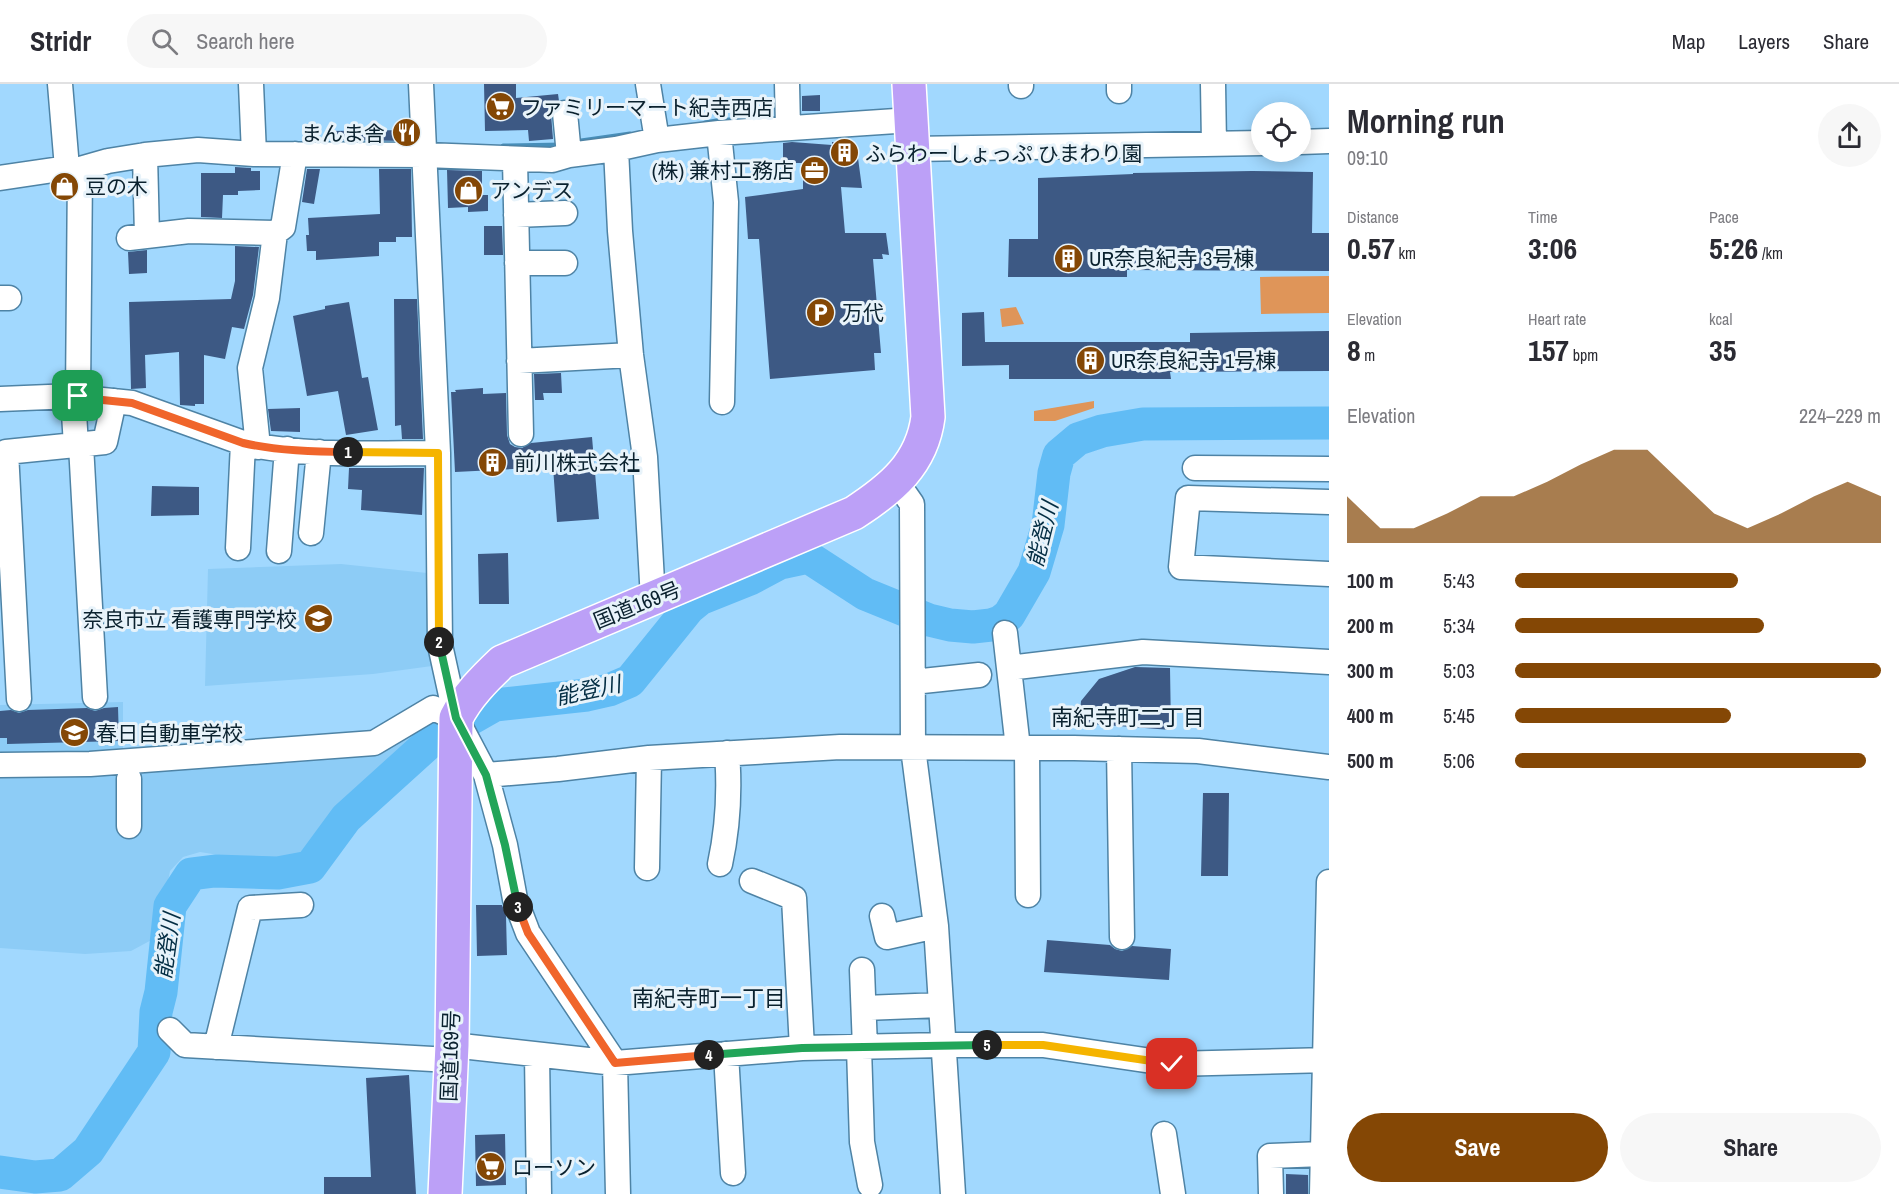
<!DOCTYPE html>
<meta charset="utf-8">
<style>
:root{--surface:#fff;--page:#f7f7f7;--text:#2b2b33;--muted:#7c7c81;--line:#e1e1e2;--accent:#844705}
body{margin:0;font-family:"Archivo Narrow","Noto Sans JP",sans-serif;background:var(--page);color:var(--text);height:100vh;display:flex;flex-direction:column;font-size:22px;white-space:nowrap}
*{box-sizing:border-box;margin:0}
p{font-size:20px;color:var(--muted)}
.icon{flex:none;width:33px;height:33px;fill:none;stroke:currentColor;stroke-width:2;stroke-linecap:round;stroke-linejoin:round}
.map{position:relative;flex:1;overflow:hidden}
.side{display:flex;flex-direction:column;background:var(--surface);width:570px}
.side>*{flex:none}
.buttons{position:absolute;left:1251px;top:18px;display:grid;gap:12px}
.buttons a{display:grid;place-items:center;width:60px;height:60px;border-radius:50%;background:var(--surface);box-shadow:0 3px 15px #0003;font-size:30px}
.pin{position:absolute;display:grid;place-items:center;width:51px;height:51px;color:#fff;margin:-26px;border-radius:12px;box-shadow:0 3px 9px #0006}
.km{position:absolute;width:30px;height:30px;margin:-15px;border-radius:50%;background:#222;color:#fff;font-size:16px;line-height:30px;text-align:center}
.round{display:grid;place-items:center;flex:none;width:63px;height:63px;border-radius:32px;background:var(--page)}
.overview{display:flex;align-items:center;justify-content:space-between;height:102px;padding:0 18px}
h1{font-size:33px;font-weight:800;line-height:45px}
.figures{display:grid;grid-template-columns:repeat(3,1fr);gap:9px;height:102px;padding:6px 18px}
.figures div{display:grid;align-content:center}
.figures b{font-size:30px;font-weight:800}
.figures small{font-size:16px;font-weight:400}
.figures p{font-size:16px}
.chart{height:168px;padding:12px 18px}
.chart p{display:flex;justify-content:space-between}
.chart svg{width:100%;height:108px;margin-top:6px;fill:var(--accent);opacity:.7}
.action{display:flex;gap:12px;margin-top:auto;padding:12px 18px}
.action a{flex:1;height:69px;border-radius:36px;background:var(--accent);color:#fff;font-size:24px;font-weight:800;line-height:69px;text-align:center}
.action a+a{background:var(--page);color:var(--text)}
ul{padding:0 18px;list-style:none;font-size:20px}
li{display:grid;grid-template-columns:96px 72px 1fr;align-items:center;height:45px}
li i{height:15px;border-radius:8px;background:var(--accent)}
header{display:flex;align-items:center;gap:36px;box-sizing:border-box;height:84px;padding:0 30px;background:var(--surface);border-bottom:2px solid var(--line)}
header strong{font-size:28px}
nav{display:flex;gap:33px;margin-inline-start:auto;font-size:21px}
.search{width:420px;height:54px;background:var(--page);display:flex;align-items:center;gap:15px;box-sizing:border-box;padding:0 21px;border-radius:33px;color:var(--muted);font-size:22px}
main{display:flex;flex:1;min-height:0}
.map>svg:first-child{display:block}
</style>
<header>
<strong>Stridr</strong>
<div class="search"><svg class="icon" aria-label="search" viewBox="0 0 24 24"><circle cx="10" cy="10" r="6"/><path d="M15 15l6 6"/></svg>Search here</div>
<nav><a>Map</a><a>Layers</a><a>Share</a></nav>
</header>
<main>
<div class="map">
<svg width="1329" height="1110" viewBox="0 0 1329 1110">
<rect width="100%" height="100%" fill="#a1d8fe"/>
<!-- built -->
<path fill="#8dccf6" d="M 341,480 L 427,489 L 432,582 L 373,590 L 205,602 L 208,485 Z
M 123,618 L 123,684 L 388,665 L 435,636 L 436,651 L 348,729 L 335,733 L 307,774 L 281,781 L 200,768 L 183,773 L 170,787 L 157,853 L 131,867 L 85,870 L 0,864 L 0,621 Z"/>
<!-- green -->
<path fill="#df9559" d="M 1329,192 L 1329,229 L 1261,230 L 1260,193 Z
M 1016,223 L 1024,240 L 1002,243 L 1000,225 Z
M 1094,317 L 1094,324 L 1055,337 L 1034,337 L 1034,327 Z"/>
<g fill="none" stroke-linecap="round" stroke-linejoin="round">
<!-- stream -->
<path stroke="#478eb9" stroke-width="5" d="M 705,39 L 722,36 L 743,36
M 574,58 L 630,50
M 503,62 L 562,61"/>
<!-- river -->
<path stroke="#61bcf5" stroke-width="33" d="M 0,1088 L 35,1093 L 60,1091 L 88,1067 L 154,968 L 156,928 L 161,908 L 170,822 L 191,790 L 215,787 L 278,789 L 310,783 L 346,734 L 430,658 L 495,621 L 587,611 L 609,606 L 630,597 L 689,524 L 700,515 L 750,495 L 780,479 L 808,473 L 865,510 L 929,536 L 950,541 L 973,543 L 991,541 L 1000,538 L 1009,531 L 1034,488 L 1048,441 L 1054,389 L 1059,371 L 1078,355 L 1102,347 L 1143,340 L 1329,339"/>
</g>
<!-- building -->
<path fill="#3d5984" d="M 484,0 L 516,0 L 516,14 L 558,10 L 559,17 L 552,23 L 551,30 L 553,55 L 529,57 L 528,46 L 485,47 Z
M 820,11 L 820,27 L 802,27 L 802,12 Z
M 409,46 L 409,57 L 331,56 L 331,47 Z
M 792,58 L 832,61 L 832,58 L 856,59 L 862,104 L 841,103 L 845,149 L 886,149 L 889,171 L 882,170 L 883,175 L 873,175 L 881,269 L 874,269 L 875,286 L 770,295 L 759,155 L 748,155 L 745,113 L 803,105 L 803,79 L 783,79 L 783,59 Z
M 235,83 L 251,84 L 251,87 L 260,87 L 260,106 L 238,107 L 238,111 L 223,111 L 222,134 L 201,133 L 201,89 L 235,89 Z
M 307,85 L 320,85 L 314,120 L 302,118 Z
M 379,85 L 411,85 L 412,153 L 396,153 L 396,158 L 379,158 L 379,172 L 316,176 L 316,167 L 307,167 L 306,151 L 309,151 L 308,134 L 380,130 Z
M 447,86 L 482,87 L 482,111 L 488,111 L 488,127 L 468,128 L 468,123 L 448,124 Z
M 1252,87 L 1313,88 L 1312,149 L 1329,149 L 1329,187 L 1127,186 L 1127,193 L 1008,193 L 1009,155 L 1038,155 L 1038,94 L 1133,90 L 1133,89 Z
M 484,142 L 502,142 L 503,171 L 484,171 Z
M 235,162 L 259,163 L 253,211 L 244,245 L 232,243 L 225,275 L 204,271 L 204,320 L 195,320 L 195,322 L 180,321 L 179,268 L 145,271 L 146,304 L 131,305 L 129,218 L 231,215 L 235,197 Z
M 147,166 L 147,189 L 129,190 L 128,168 Z
M 394,215 L 417,215 L 423,355 L 402,355 L 401,341 L 395,342 Z
M 349,218 L 362,294 L 368,293 L 378,346 L 346,351 L 338,307 L 307,312 L 293,232 L 325,225 L 325,222 Z
M 984,228 L 985,258 L 1190,258 L 1190,249 L 1329,247 L 1329,287 L 1170,288 L 1171,295 L 1009,295 L 1009,281 L 962,282 L 962,229 Z
M 561,289 L 562,309 L 543,309 L 544,316 L 535,316 L 534,290 Z
M 483,304 L 483,310 L 506,309 L 507,351 L 510,360 L 515,363 L 522,364 L 531,359 L 592,353 L 599,435 L 557,438 L 553,383 L 455,388 L 451,308 L 456,308 L 455,306 Z
M 300,324 L 300,348 L 271,347 L 268,325 Z
M 349,384 L 424,384 L 422,431 L 361,426 L 362,406 L 348,405 Z
M 152,402 L 199,403 L 199,431 L 151,432 Z
M 508,469 L 509,520 L 479,520 L 478,470 Z
M 1135,583 L 1170,584 L 1171,646 L 1079,639 L 1081,617 L 1099,595 Z
M 118,623 L 119,657 L 7,660 L 7,654 L 0,654 L 0,627 L 11,626 L 19,629 L 28,626 L 87,624 L 95,627 L 104,624 Z
M 1203,709 L 1229,709 L 1228,792 L 1201,792 Z
M 476,821 L 502,821 L 506,832 L 507,871 L 477,872 Z
M 1047,856 L 1110,861 L 1115,865 L 1122,867 L 1132,862 L 1171,865 L 1169,896 L 1044,888 Z
M 409,991 L 416,1110 L 324,1110 L 324,1093 L 371,1093 L 366,994 Z
M 505,1050 L 506,1101 L 476,1102 L 475,1051 Z
M 1286,1090 L 1308,1091 L 1308,1110 L 1286,1110 Z"/>
<g fill="none" stroke-linecap="round" stroke-linejoin="round">
<defs>
<path id="minor" d="M 60,0 L 67,84
M 251,0 L 254,70
M 421,0 L 438,369 L 440,561 L 456,634 L 486,691 L 505,761 L 515,815 L 528,849 L 615,979 L 618,1110
M 648,0 L 657,56
M 787,0 L 788,44
M 1119,0 L 1119,7
M 1213,0 L 1214,60
M 1021,2 L 1021,0
M 565,29 L 569,71
M 719,49 L 726,118 L 722,318
M 1300,58 L 1329,57
M 616,65 L 620,147 L 631,271 L 645,373 L 653,515
M 912,65 L 1262,59
M 145,71 L 147,152
M 515,76 L 521,350
M 0,94 L 67,84 L 80,85 L 108,77 L 145,71 L 198,66 L 254,70 L 425,71 L 552,76 L 569,71 L 616,65 L 657,56 L 719,49 L 911,36
M 516,131 L 565,129
M 129,154 L 189,147 L 275,149 L 283,143 L 295,70
M 517,179 L 565,179
M 0,214 L 9,214
M 519,277 L 631,271
M 73,312 L 76,362
M 78,312 L 80,85
M 0,315 L 73,312 L 83,314 L 132,319 L 243,359 C 303,373 377,369 438,369
M 81,361 L 95,613
M 258,363 L 250,284 L 267,214 L 275,149
M 1195,384 L 1329,385
M 896,397 L 912,420 L 913,664 L 936,842 L 953,1110
M 1329,418 L 1188,414 L 1181,483 L 1329,490
M 311,449 L 319,368
M 238,464 L 243,359
M 279,467 L 287,365
M 1005,549 L 1018,664
M 1009,584 L 1143,568 L 1329,578
M 913,598 L 979,591
M 19,615 L 6,368 L 105,358 L 114,317
M 1027,664 L 1028,811
M 1119,665 L 1122,853
M 0,681 L 90,680 L 374,659 L 433,624 L 456,634
M 486,691 L 558,685 L 649,674 L 840,663 L 1074,664 L 1198,667 L 1329,683
M 129,695 L 129,742
M 720,780 C 728,743 730,707 727,669
M 647,784 L 649,674
M 752,797 L 794,814 L 802,964
M 882,832 L 887,853 L 936,842
M 862,886 L 865,964
M 864,924 L 941,921
M 170,946 L 185,961 L 450,976
M 452,961 L 615,979 L 802,964 L 943,961 L 1043,961 L 1172,980 L 1329,976
M 216,963 L 250,824 L 301,821
M 859,964 L 862,1058 L 870,1101
M 726,970 L 733,1089
M 537,971 L 539,1110
M 1164,1050 L 1173,1110
M 1271,1110 L 1270,1072 L 1323,1070
M 1322,1110 L 1329,798"/>
<path id="highway" d="M 445,1110 L 452,961 L 456,634 C 467,612 484,595 502,578 L 854,429 C 891,405 922,380 928,333 L 909,0"/>
</defs>
<!-- minor casing -->
<use href="#minor" stroke="#4e83a5" stroke-width="27"/>
<!-- highway casing -->
<use href="#highway" stroke="#fff" stroke-width="36"/>
<!-- minor -->
<use href="#minor" stroke="#fff" stroke-width="24"/>
<!-- highway -->
<use href="#highway" stroke="#bca0f7" stroke-width="33"/>
</g>
<g fill="none" stroke-linecap="round" stroke-linejoin="round">
<defs>
<path id="split-1" d="M 78,312 L 83,314 L 132,319 L 243,359 C 277,367 314,368 348,368"/>
<path id="split-2" d="M 348,368 L 438,369 L 439,558"/>
<path id="split-3" d="M 439,558 L 456,634 L 486,691 L 505,761 L 518,823"/>
<path id="split-4" d="M 518,823 L 528,849 L 615,979 L 709,971"/>
<path id="split-5" d="M 709,971 L 802,964 L 987,961"/>
<path id="split-6" d="M 987,961 L 1043,961 L 1172,980"/>
</defs>
<!-- split-1 casing -->
<use href="#split-1" stroke="#fff" stroke-width="12"/>
<!-- split-2 casing -->
<use href="#split-2" stroke="#fff" stroke-width="12"/>
<!-- split-3 casing -->
<use href="#split-3" stroke="#fff" stroke-width="12"/>
<!-- split-4 casing -->
<use href="#split-4" stroke="#fff" stroke-width="12"/>
<!-- split-5 casing -->
<use href="#split-5" stroke="#fff" stroke-width="12"/>
<!-- split-6 casing -->
<use href="#split-6" stroke="#fff" stroke-width="12"/>
<!-- split-1 -->
<use href="#split-1" stroke="#f0652b" stroke-width="8"/>
<!-- split-2 -->
<use href="#split-2" stroke="#f5b400" stroke-width="8"/>
<!-- split-3 -->
<use href="#split-3" stroke="#22a559" stroke-width="8"/>
<!-- split-4 -->
<use href="#split-4" stroke="#f0652b" stroke-width="8"/>
<!-- split-5 -->
<use href="#split-5" stroke="#22a559" stroke-width="8"/>
<!-- split-6 -->
<use href="#split-6" stroke="#f5b400" stroke-width="8"/>
</g>
<!-- icons -->
<defs>
<symbol id="supermarket-disc" viewBox="-11 -11 22 22"><circle r="9.5" fill="#844705" stroke="#e8f3fa"/><path d="M-6-5.5h2.5l.6 2H6L4.5 2H-2.5L-4.4-4H-6ZM-1.5 3.2a1.3 1.3 0 1 0 .1 0ZM3 3.2a1.3 1.3 0 1 0 .1 0Z" fill="#fff"/></symbol>
<symbol id="restaurant-disc" viewBox="-11 -11 22 22"><circle r="9.5" fill="#844705" stroke="#e8f3fa"/><path d="M-5-6h1v4h1v-4h1v4h1v-4h1v5L-1.5 .5V6h-2V.5L-5-1ZM5-6V6H3V1.5H1.5Q1.5-4 5-6Z" fill="#fff"/></symbol>
<symbol id="building-disc" viewBox="-11 -11 22 22"><circle r="9.5" fill="#844705" stroke="#e8f3fa"/><path d="M-4-6H4V6H1V3H-1V6H-4ZM-2.5-4.3h1.7v1.8h-1.7ZM.8-4.3h1.7v1.8H.8ZM-2.5-1h1.7V.8h-1.7ZM.8-1h1.7V.8H.8Z" fill="#fff"/></symbol>
<symbol id="office-disc" viewBox="-11 -11 22 22"><circle r="9.5" fill="#844705" stroke="#e8f3fa"/><path d="M-6-3h4V-5.5h4V-3h4V5H-6ZM-1-4.5V-3h2v-1.5ZM-6 0V1H6V0Z" fill="#fff"/></symbol>
<symbol id="shop-disc" viewBox="-11 -11 22 22"><circle r="9.5" fill="#844705" stroke="#e8f3fa"/><path d="M-5-2.5h2.3a2.7 3.5 0 0 1 5.4 0H5L5.5 6h-11ZM-1.5-2.5h3a1.5 2.3 0 0 0-3 0Z" fill="#fff"/></symbol>
<symbol id="parking-disc" viewBox="-11 -11 22 22"><circle r="9.5" fill="#844705" stroke="#e8f3fa"/><path d="M-3.5-5.5H1a3.5 3.5 0 0 1 0 7H-1V5.5H-3.5ZM-1-3.4V-.6H.8a1.4 1.4 0 0 0 0-2.8Z" fill="#fff"/></symbol>
<symbol id="school-disc" viewBox="-11 -11 22 22"><circle r="9.5" fill="#844705" stroke="#e8f3fa"/><path d="M0-5L7-2L0 1L-7-2ZM-4 1L0 2.5L4 1V4Q0 6-4 4Z" fill="#fff"/></symbol>
</defs>
<g fill-rule="evenodd">
<use href="#supermarket-disc" x="484" y="6" width="33" height="33"/>
<use href="#restaurant-disc" x="390" y="32" width="33" height="33"/>
<use href="#building-disc" x="828" y="52" width="33" height="33"/>
<use href="#office-disc" x="798" y="70" width="33" height="33"/>
<use href="#shop-disc" x="48" y="86" width="33" height="33"/>
<use href="#shop-disc" x="452" y="90" width="33" height="33"/>
<use href="#building-disc" x="1052" y="158" width="33" height="33"/>
<use href="#parking-disc" x="804" y="212" width="33" height="33"/>
<use href="#building-disc" x="1074" y="260" width="33" height="33"/>
<use href="#building-disc" x="476" y="362" width="33" height="33"/>
<use href="#school-disc" x="302" y="518" width="33" height="33"/>
<use href="#school-disc" x="58" y="632" width="33" height="33"/>
<use href="#supermarket-disc" x="474" y="1066" width="33" height="33"/>
</g>
<g text-anchor="middle" dominant-baseline="central" stroke-width="6" stroke-linejoin="round" paint-order="stroke">
<!-- poi labels -->
<g font-size="21" fill="#0a212e" stroke="#e8f3fa" text-anchor="start">
<text x="521" y="23">ファミリーマート紀寺西店</text>
<text x="385" y="49" text-anchor="end">まんま舎</text>
<text x="865" y="69">ふらわーしょっぷ ひまわり園</text>
<text x="794" y="86" text-anchor="end">(株) 兼村工務店</text>
<text x="85" y="102">豆の木</text>
<text x="490" y="106">アンデス</text>
<text x="1089" y="174">UR奈良紀寺 3号棟</text>
<text x="842" y="228">万代</text>
<text x="1111" y="276">UR奈良紀寺 1号棟</text>
<text x="514" y="378">前川株式会社</text>
<text x="297" y="535" text-anchor="end">奈良市立 看護専門学校</text>
<text x="96" y="649">春日自動車学校</text>
<text x="512" y="1083">ローソン</text>
</g>
<!-- street labels -->
<g font-size="21" fill="#0a212e" stroke="#e8f3fa">
<text transform="translate(637 521) rotate(-22)">国道169号</text>
<text transform="translate(450 972) rotate(-88)">国道169号</text>
</g>
<!-- water labels -->
<g font-size="22" font-style="italic" fill="#032d43" stroke="#e8f3fa">
<text transform="translate(1042 450) rotate(-76)">能登川</text>
<text transform="translate(588 606) rotate(-12)">能登川</text>
<text transform="translate(167 862) rotate(-82)">能登川</text>
</g>
<!-- neighbourhood labels -->
<g font-size="22" fill="#0a212e" stroke="#e8f3fa">
<text x="1128" y="633">南紀寺町二丁目</text>
<text x="709" y="914">南紀寺町一丁目</text>
</g>
</g>
</svg>
<div class="buttons">
<a><svg class="icon" aria-label="locate" viewBox="0 0 24 24"><circle cx="12" cy="12" r="6"/><path d="M12 2v4M12 18v4M2 12h4M18 12h4"/></svg></a>
</div>
<div class="pin" style="left:78px;top:312px;background:#1e9e55"><svg class="icon" aria-label="arrive" viewBox="0 0 24 24"><path d="M6 21V4h12l-3 4 3 4H6"/></svg></div>
<div class="pin" style="left:1172px;top:980px;background:#d93025"><svg class="icon" aria-label="check" viewBox="0 0 24 24"><path d="M5 12l5 5 9-10"/></svg></div>
<b class="km" style="left:348px;top:368px">1</b>
<b class="km" style="left:439px;top:558px">2</b>
<b class="km" style="left:518px;top:823px">3</b>
<b class="km" style="left:709px;top:971px">4</b>
<b class="km" style="left:987px;top:961px">5</b>
</div>
<section class="side">
<div class="overview"><div><h1>Morning run</h1><p>09:10</p></div><a class="round"><svg class="icon" aria-label="share" viewBox="0 0 24 24"><path d="M12 15V3M7 8l5-5 5 5M5 13v7h14v-7"/></svg></a></div>
<div class="figures">
<div><p>Distance</p><b>0.57<small> km</small></b></div>
<div><p>Time</p><b>3:06</b></div>
<div><p>Pace</p><b>5:26<small> /km</small></b></div>
</div>
<div class="figures">
<div><p>Elevation</p><b>8<small> m</small></b></div>
<div><p>Heart rate</p><b>157<small> bpm</small></b></div>
<div><p>kcal</p><b>35</b></div>
</div>
<div class="chart"><p><span>Elevation</span>224–229 m</p>
<svg viewBox="0 0 160 44" preserveAspectRatio="none"><path d="M0 44V25L10 38L20 38L30 32L40 25L50 25L60 19L70 12L80 6L90 6L100 19L110 32L120 38L130 32L140 25L150 19L160 25V44z"/></svg>
</div>
<ul>
<li><b>100 m</b>5:43<i style="width:61%"></i></li>
<li><b>200 m</b>5:34<i style="width:68%"></i></li>
<li><b>300 m</b>5:03<i style="width:100%"></i></li>
<li><b>400 m</b>5:45<i style="width:59%"></i></li>
<li><b>500 m</b>5:06<i style="width:96%"></i></li>
</ul>
<div class="action"><a>Save</a><a>Share</a></div>
</section>
</main>
